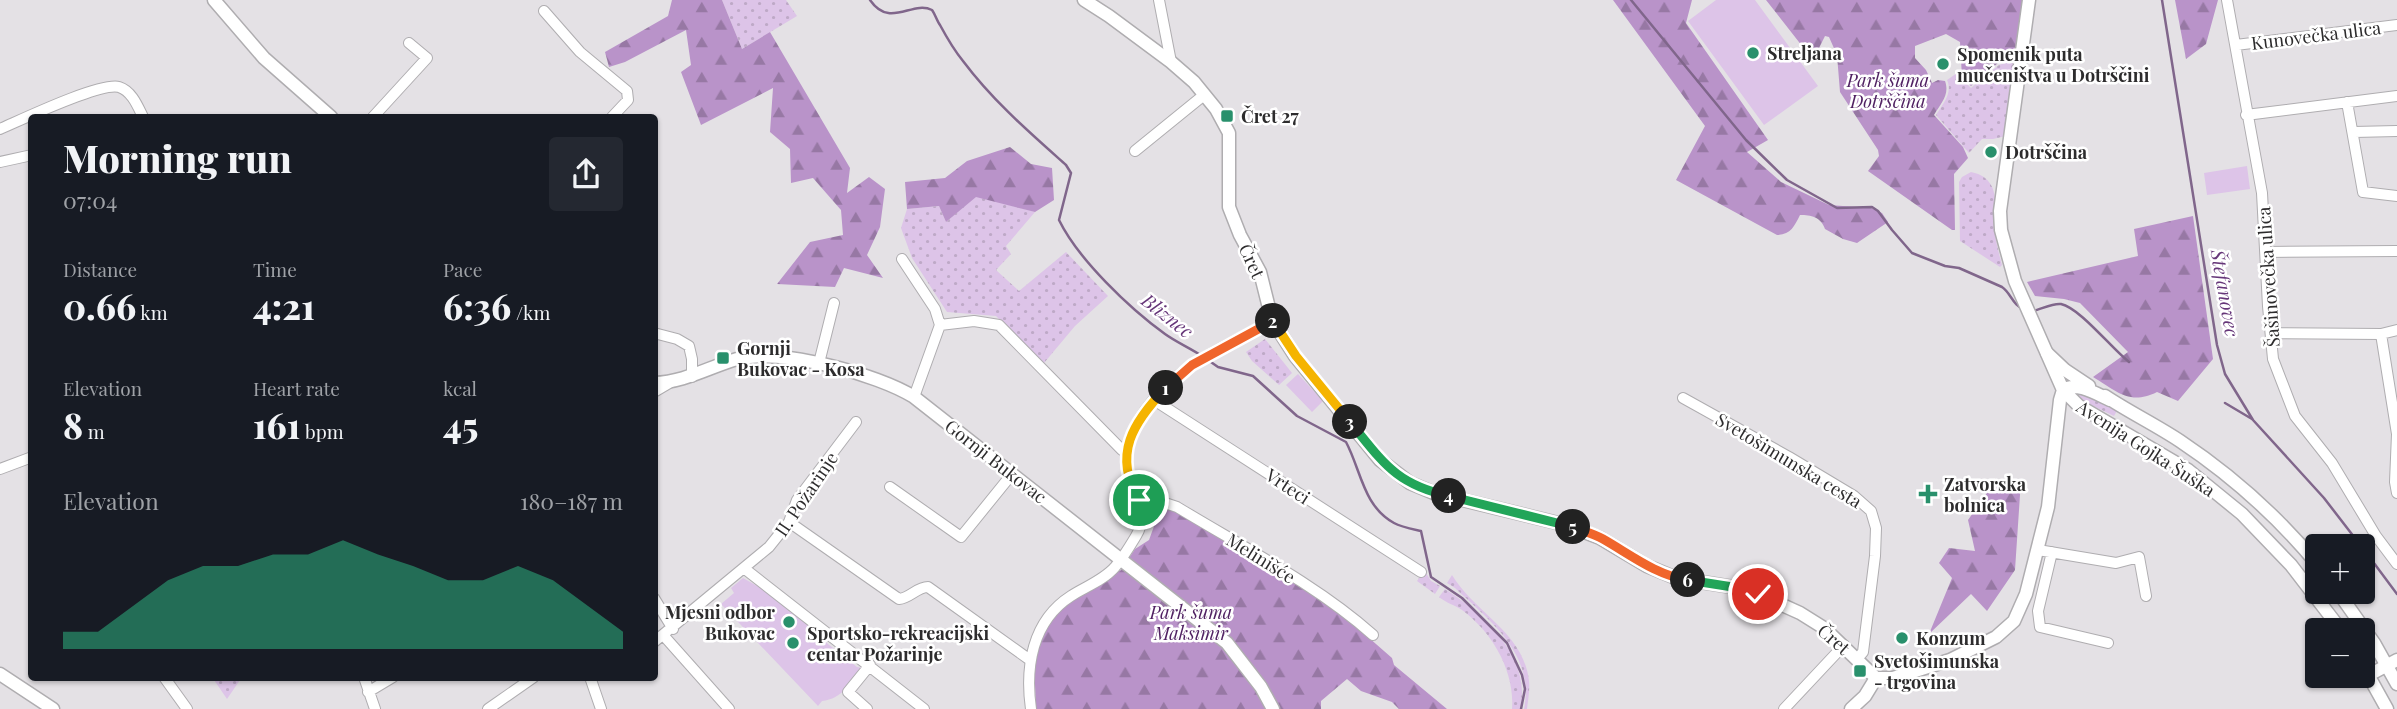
<!DOCTYPE html>
<meta charset="utf-8">
<style>
:root{--surface:#171b24;--page:#242831;--text:#f1f3f6;--muted:#9ea1a6;--accent:#29906c}
body{margin:0;font-family:"Playfair Display",serif;background:var(--page);color:var(--text);height:100vh;display:flex;flex-direction:column;font-size:26px;white-space:nowrap}
*{box-sizing:border-box;margin:0}
p{font-size:23px;color:var(--muted)}
.icon{flex:none;width:38px;height:38px;fill:none;stroke:currentColor;stroke-width:2;stroke-linecap:round;stroke-linejoin:round}
.map{position:relative;flex:1;overflow:hidden}
.side{position:absolute;left:28px;top:114px;width:630px;height:567px;display:flex;flex-direction:column;background:var(--surface);border-radius:7px;box-shadow:0 2px 5px #0004}
.side>*{flex:none}
.buttons{position:absolute;left:2305px;top:534px;display:grid;gap:14px}
.buttons a{display:grid;place-items:center;width:70px;height:70px;border-radius:7px;background:var(--surface);box-shadow:0 2px 5px #0004;font-size:35px}
.pin{position:absolute;display:grid;place-items:center;width:60px;height:60px;color:#fff;margin:-30px;border:4px solid #fff;border-radius:50%;box-shadow:0 2px 7px #0007}
.km{position:absolute;width:35px;height:35px;margin:-18px;border-radius:50%;background:#222;color:#fff;font-size:19px;line-height:35px;text-align:center}
.round{display:grid;place-items:center;flex:none;width:74px;height:74px;border-radius:7px;background:var(--page)}
.overview{display:flex;align-items:center;justify-content:space-between;height:119px;padding:0 35px}
h1{font-size:38px;font-weight:800;line-height:52px}
.figures{display:grid;grid-template-columns:repeat(3,1fr);gap:10px;height:119px;padding:7px 35px}
.figures div{display:grid;align-content:center}
.figures b{font-size:35px;font-weight:800}
.figures small{font-size:19px;font-weight:400}
.figures p{font-size:19px}
.chart{height:196px;padding:14px 35px}
.chart p{display:flex;justify-content:space-between}
.chart svg{width:100%;height:126px;margin-top:7px;fill:var(--accent);opacity:.7}
.map>svg:first-child{display:block}
</style>
<div class="map">
<svg width="2397" height="709" viewBox="0 0 2397 709">
<defs>
<pattern id="grass-dots" width="8" height="8" patternUnits="userSpaceOnUse" patternTransform="scale(1.75)"><rect width="8" height="8" fill="#ddc4e8"/><path d="M2 2h.1M6 6h.1" fill="none" stroke="#bea9c7" stroke-width="1.8" stroke-linecap="round"/></pattern>
<pattern id="forest-firs" width="22" height="20" patternUnits="userSpaceOnUse" patternTransform="scale(1.75)"><rect width="22" height="20" fill="#b993c9"/><path d="M5 1l3.5 6h-7zM16 11l3.5 6h-7z" fill="#9778a4"/></pattern>
</defs>
<rect width="100%" height="100%" fill="#e4e1e5"/>
<!-- grass -->
<path fill="url(#grass-dots)" d="M 722,0 L 786,0 L 797,16 L 742,49 Z
M 2022,52 L 2006,136 L 1993,139 L 1982,139 L 1969,153 L 1936,115 C 1943,104 1953,93 1947,80 L 1960,71 L 1961,78 L 1971,88 L 1999,65 L 2011,61 Z
M 1971,172 C 2002,178 1995,208 1995,232 C 1996,243 1999,254 2002,265 L 2000,267 L 1960,241 L 1959,182 L 1962,177 Z
M 976,196 L 1035,212 L 1006,246 L 1011,254 L 996,270 L 1019,291 L 1066,252 L 1108,296 L 1075,326 L 1044,363 L 996,316 L 947,312 L 912,258 L 901,228 L 907,209 L 939,206 L 946,222 Z
M 1265,339 L 1292,373 L 1279,385 L 1252,361 L 1246,352 Z
M 2074,389 L 2118,409 L 2114,416 L 2083,401 Z
M 1426,573 L 1431,581 L 1440,586 L 1435,594 L 1417,581 L 1421,575 Z
M 1452,575 C 1474,612 1524,633 1529,681 C 1530,690 1528,700 1527,709 L 1524,709 C 1535,654 1491,622 1455,588 L 1447,583 Z
M 1445,589 C 1483,613 1533,659 1520,709 L 1512,709 C 1515,671 1492,632 1462,610 C 1455,605 1446,603 1439,597 Z
M 212,677 L 239,677 L 240,680 L 227,699 Z"/>
<!-- forest -->
<path fill="url(#forest-firs)" d="M 672,0 L 722,0 L 742,49 L 770,32 L 850,168 L 847,193 L 869,177 L 885,189 L 880,227 L 867,255 L 883,278 L 844,268 L 835,287 L 777,284 L 810,242 L 843,235 L 841,210 L 813,178 L 791,183 L 790,149 L 770,132 L 773,88 L 701,125 L 681,72 L 691,65 L 686,30 L 625,62 L 609,67 L 605,52 L 668,16 Z
M 1613,0 L 1692,0 L 1686,23 L 1768,140 L 1747,152 L 1781,182 L 1829,205 L 1871,208 L 1882,213 L 1888,222 L 1857,243 L 1843,239 L 1825,229 C 1821,217 1811,215 1800,215 C 1794,227 1791,234 1777,235 L 1676,180 L 1705,126 Z
M 1766,0 L 2023,0 L 2017,52 L 2009,60 L 1998,63 L 1971,86 L 1962,77 L 1960,42 L 1946,34 L 1915,46 L 1915,58 L 1926,70 L 1932,83 L 1938,80 L 1945,81 C 1950,95 1941,103 1934,115 L 1963,147 L 1968,158 L 1954,174 L 1955,230 L 1952,230 L 1868,171 L 1879,156 L 1878,150 L 1840,92 L 1837,55 L 1829,37 L 1825,36 L 1813,60 Z
M 2175,0 L 2218,0 L 2206,44 L 2186,59 Z
M 1010,147 L 1031,164 L 1052,168 L 1054,200 L 1035,212 L 976,197 L 946,222 L 939,206 L 907,209 L 905,182 L 945,178 L 967,161 Z
M 2193,216 L 2213,359 L 2178,401 L 2157,392 C 2129,406 2117,391 2093,377 L 2128,352 L 2080,303 L 2064,299 L 2035,296 L 2027,282 L 2138,256 L 2134,229 Z
M 1996,480 L 2021,480 L 2015,570 L 1987,611 L 1971,594 L 1929,634 L 1952,578 L 1939,563 L 1949,548 L 1975,551 L 1968,520 Z
M 1170,508 L 1336,609 L 1392,658 L 1394,665 L 1447,709 L 1399,709 L 1392,702 L 1361,691 L 1347,679 L 1321,701 L 1321,709 L 1036,709 L 1034,662 L 1043,632 L 1060,610 L 1074,598 L 1121,570 L 1135,549 L 1149,540 L 1157,518 Z"/>
<!-- pitch -->
<path fill="#ddc4e8" d="M 1716,0 L 1755,0 L 1818,86 L 1764,125 L 1688,21 Z
M 2247,166 L 2250,189 L 2207,195 L 2204,173 Z
M 1298,374 L 1323,401 L 1312,412 L 1286,385 Z
M 743,578 L 759,587 L 797,617 L 808,623 L 809,629 L 857,667 L 863,668 C 852,682 842,699 822,701 L 818,706 L 721,604 L 734,593 L 731,588 Z"/>
<g fill="none" stroke-linecap="round" stroke-linejoin="round">
<!-- stream -->
<path stroke="#80668b" stroke-width="2.5" d="M 870,0 C 890,29 912,0 932,10 C 935,14 937,21 940,25 C 947,38 954,50 963,61 C 993,101 1029,132 1066,165 L 1071,173 L 1059,220 C 1078,259 1129,308 1165,334 C 1176,342 1190,348 1202,356
M 1631,0 L 1746,140 L 1787,180 L 1837,208 L 1872,207 L 1878,211 L 1892,230 L 1912,253 L 1945,266 L 1959,268 L 2002,287 C 2011,293 2013,306 2024,309
M 2162,0 L 2217,345 L 2225,374 L 2253,420 L 2324,498 L 2361,546
M 2033,311 C 2042,309 2052,303 2061,304 C 2080,308 2112,349 2129,362
M 1208,360 L 1218,367 L 1253,376 L 1297,416 L 1346,442 C 1361,470 1363,506 1394,523 C 1401,527 1412,529 1421,531 L 1431,577 L 1462,598 L 1507,643 L 1522,675 L 1525,689 L 1521,709
M 2225,403 L 2252,419
M 2362,547 L 2397,594"/>
<defs>
<path id="minor" d="M 1159,0 L 1171,62
M 2227,0 L 2262,193 L 2268,306 L 2273,359 L 2295,416 L 2332,463 L 2376,536 L 2397,564
M 544,11 L 580,52 L 627,91 L 628,100 L 612,117
M 2236,45 L 2397,25
M 2347,102 L 2363,192 L 2397,196
M 2246,115 L 2397,96
M 373,117 L 427,58 L 409,43
M 0,129 C 21,120 100,82 119,87 C 132,91 138,107 143,117
M 2354,132 L 2397,131
M 1135,151 L 1204,95
M 0,162 L 32,155
M 2266,252 L 2397,251
M 902,259 L 935,309 L 940,325 L 914,397
M 940,325 L 974,321 L 999,325 L 1122,450 L 1127,451
M 654,333 L 677,339 L 689,346 L 692,359 L 692,377
M 2271,333 L 2381,334 L 2397,330
M 2381,334 L 2397,434 L 2395,482 L 2397,493
M 819,363 L 834,303
M 654,392 L 671,382
M 1683,398 L 1789,457 L 1854,496 L 1871,511 L 1876,528 L 1875,556 L 1863,652 L 1857,659
M 1154,400 L 1421,572
M 0,469 L 32,457
M 890,487 L 961,537 L 1012,474
M 1142,509 L 1159,501 L 1177,507 C 1241,546 1317,585 1373,635
M 789,522 L 899,599 C 910,598 917,587 928,587 L 1030,660
M 2038,550 L 2116,563 L 2139,557 L 2146,596
M 2052,552 L 2038,611 L 2040,627 L 2108,643
M 745,569 L 924,709
M 654,598 L 673,629
M 664,636 L 729,709
M 654,642 L 769,547 L 789,522 L 797,500 L 856,422
M 164,677 L 187,709
M 364,677 L 375,709
M 590,677 L 601,709
M 368,692 L 393,677
M 488,709 L 534,677
M 867,709 L 848,692 L 870,665
M 1031,709 C 1025,667 1032,621 1071,596 C 1085,587 1104,580 1115,567 C 1123,558 1130,546 1136,536 C 1151,511 1132,495 1128,472 C 1119,429 1161,386 1194,364 C 1218,348 1247,336 1272,320
M 1784,709 L 1844,645"/>
<path id="tertiary" d="M 214,0 L 264,58 L 331,117
M 1084,0 L 1109,16 L 1171,62 L 1194,82 L 1216,109 L 1229,133 L 1229,207 L 1240,235 L 1260,272 L 1272,320 L 1295,356 L 1380,460 L 1410,483 L 1434,493 L 1566,525 L 1600,538 L 1647,566 L 1676,578 L 1739,588 L 1758,594 L 1800,613 L 1824,628 L 1876,678
M 654,383 C 685,382 709,367 737,359 C 781,348 877,374 914,397 L 1227,643 L 1261,687 L 1273,709
M 0,674 L 53,709
M 2369,675 L 2397,660
M 1876,678 L 1893,678 L 1950,660 L 1996,637 L 2014,621 L 2026,594 L 2048,507 L 2060,400 L 2063,390 L 2015,281 L 2001,230 L 2000,211 L 2029,0
M 1851,709 L 1865,696 L 1876,678"/>
<path id="secondary" d="M 2047,353 L 2065,370 L 2089,386
M 2105,396 C 2129,412 2156,425 2180,441 C 2231,475 2278,517 2317,564
M 2110,400 C 2097,394 2076,381 2063,390 L 2079,406 L 2188,470 L 2242,514 L 2291,565 L 2341,630
M 2338,592 L 2374,643 L 2397,684
M 2362,664 L 2387,709"/>
</defs>
<!-- minor casing -->
<use href="#minor" stroke="#afadb0" stroke-width="12"/>
<!-- tertiary casing -->
<use href="#tertiary" stroke="#afadb0" stroke-width="15"/>
<!-- secondary casing -->
<use href="#secondary" stroke="#afadb0" stroke-width="15"/>
<!-- minor -->
<use href="#minor" stroke="#fff" stroke-width="10"/>
<!-- tertiary -->
<use href="#tertiary" stroke="#fff" stroke-width="12"/>
<!-- secondary -->
<use href="#secondary" stroke="#fff" stroke-width="12"/>
</g>
<g fill="none" stroke-linecap="round" stroke-linejoin="round">
<defs>
<path id="split-1" d="M 1139,500 C 1112,455 1133,422 1166,388"/>
<path id="split-2" d="M 1166,388 L 1192,365 L 1273,321"/>
<path id="split-3" d="M 1273,321 L 1296,356 L 1350,422"/>
<path id="split-4" d="M 1350,422 C 1383,462 1395,484 1449,496"/>
<path id="split-5" d="M 1449,496 L 1573,527"/>
<path id="split-6" d="M 1573,527 C 1583,531 1594,534 1603,539 C 1631,555 1656,575 1688,580"/>
<path id="split-7" d="M 1688,580 L 1739,588 L 1758,594"/>
</defs>
<!-- split-1 casing -->
<use href="#split-1" stroke="#fff" stroke-width="14"/>
<!-- split-2 casing -->
<use href="#split-2" stroke="#fff" stroke-width="14"/>
<!-- split-3 casing -->
<use href="#split-3" stroke="#fff" stroke-width="14"/>
<!-- split-4 casing -->
<use href="#split-4" stroke="#fff" stroke-width="14"/>
<!-- split-5 casing -->
<use href="#split-5" stroke="#fff" stroke-width="14"/>
<!-- split-6 casing -->
<use href="#split-6" stroke="#fff" stroke-width="14"/>
<!-- split-7 casing -->
<use href="#split-7" stroke="#fff" stroke-width="14"/>
<!-- split-1 -->
<use href="#split-1" stroke="#f5b400" stroke-width="9"/>
<!-- split-2 -->
<use href="#split-2" stroke="#f0652b" stroke-width="9"/>
<!-- split-3 -->
<use href="#split-3" stroke="#f5b400" stroke-width="9"/>
<!-- split-4 -->
<use href="#split-4" stroke="#22a559" stroke-width="9"/>
<!-- split-5 -->
<use href="#split-5" stroke="#22a559" stroke-width="9"/>
<!-- split-6 -->
<use href="#split-6" stroke="#f0652b" stroke-width="9"/>
<!-- split-7 -->
<use href="#split-7" stroke="#22a559" stroke-width="9"/>
</g>
<!-- markers -->
<g fill="#29906c" stroke="#fff" stroke-width="2.5">
<circle cx="1753" cy="53" r="7"/>
<circle cx="1943" cy="64" r="7"/>
<rect x="1220" y="109" width="14" height="14" rx="3.5"/>
<circle cx="1991" cy="152" r="7"/>
<rect x="716" y="351" width="14" height="14" rx="3.5"/>
<path d="M1924.5 483.5h7v7h7v7h-7v7h-7v-7h-7v-7h7z"/>
<circle cx="789" cy="622" r="7"/>
<circle cx="1902" cy="638" r="7"/>
<circle cx="793" cy="643" r="7"/>
<rect x="1853" y="664" width="14" height="14" rx="3.5"/>
</g>
<g text-anchor="middle" dominant-baseline="central" stroke-width="5" stroke-linejoin="round" paint-order="stroke">
<!-- street labels -->
<g font-size="18" fill="#2d2c2d" stroke="#fff">
<text transform="translate(2316 35) rotate(-7)">Kunovečka ulica</text>
<text transform="translate(1252 261) rotate(65)">Čret</text>
<text transform="translate(2268 277) rotate(-94)">Šašinovečka ulica</text>
<text transform="translate(2146 448) rotate(33)">Avenija Gojka Šuška</text>
<text transform="translate(1789 460) rotate(31)">Svetošimunska cesta</text>
<text transform="translate(996 461) rotate(38)">Gornji Bukovac</text>
<text transform="translate(1288 486) rotate(33)">Vrteci</text>
<text transform="translate(806 494) rotate(-56)">II. Požarinje</text>
<text transform="translate(1261 558) rotate(32)">Melinišće</text>
<text transform="translate(1834 639) rotate(41)">Čret</text>
</g>
<!-- poi labels -->
<g font-size="18" font-weight="bold" fill="#2d2c2d" stroke="#fff" text-anchor="start">
<text x="1767" y="53">Streljana</text>
<text x="1957" y="54">Spomenik puta<tspan x="1957" dy="21">mučeništva u Dotrščini</tspan></text>
<text x="1241" y="116">Čret 27</text>
<text x="2005" y="152">Dotrščina</text>
<text x="737" y="348">Gornji<tspan x="737" dy="21">Bukovac - Kosa</tspan></text>
<text x="1944" y="484">Zatvorska<tspan x="1944" dy="21">bolnica</tspan></text>
<text x="775" y="612" text-anchor="end">Mjesni odbor<tspan x="775" dy="21">Bukovac</tspan></text>
<text x="807" y="633">Sportsko-rekreacijski<tspan x="807" dy="21">centar Požarinje</tspan></text>
<text x="1916" y="638">Konzum</text>
<text x="1874" y="661">Svetošimunska<tspan x="1874" dy="21">- trgovina</tspan></text>
</g>
<!-- park labels -->
<g font-size="18" font-style="italic" fill="#502162" stroke="#fff">
<text x="1888" y="80">Park šuma<tspan x="1888" dy="21">Dotrščina</tspan></text>
<text x="1191" y="612">Park šuma<tspan x="1191" dy="21">Maksimir</tspan></text>
</g>
<!-- water labels -->
<g font-size="19" font-style="italic" fill="#663679" stroke="#fff">
<text transform="translate(2226 293) rotate(80)">Štefanovec</text>
<text transform="translate(1168 315) rotate(38)">Bliznec</text>
</g>
</g>
</svg>
<div class="buttons">
<a>+</a>
<a>−</a>
</div>
<div class="pin" style="left:1139px;top:500px;background:#1e9e55"><svg class="icon" aria-label="arrive" viewBox="0 0 24 24"><path d="M6 21V4h12l-3 4 3 4H6"/></svg></div>
<div class="pin" style="left:1758px;top:594px;background:#d93025"><svg class="icon" aria-label="check" viewBox="0 0 24 24"><path d="M5 12l5 5 9-10"/></svg></div>
<b class="km" style="left:1166px;top:388px">1</b>
<b class="km" style="left:1273px;top:321px">2</b>
<b class="km" style="left:1350px;top:422px">3</b>
<b class="km" style="left:1449px;top:496px">4</b>
<b class="km" style="left:1573px;top:527px">5</b>
<b class="km" style="left:1688px;top:580px">6</b>
<section class="side">
<div class="overview"><div><h1>Morning run</h1><p>07:04</p></div><a class="round"><svg class="icon" aria-label="share" viewBox="0 0 24 24"><path d="M12 15V3M7 8l5-5 5 5M5 13v7h14v-7"/></svg></a></div>
<div class="figures">
<div><p>Distance</p><b>0.66<small> km</small></b></div>
<div><p>Time</p><b>4:21</b></div>
<div><p>Pace</p><b>6:36<small> /km</small></b></div>
</div>
<div class="figures">
<div><p>Elevation</p><b>8<small> m</small></b></div>
<div><p>Heart rate</p><b>161<small> bpm</small></b></div>
<div><p>kcal</p><b>45</b></div>
</div>
<div class="chart"><p><span>Elevation</span>180–187 m</p>
<svg viewBox="0 0 160 44" preserveAspectRatio="none"><path d="M0 44V38L10 38L20 29L30 20L40 15L50 15L60 11L70 11L80 6L90 11L100 15L110 20L120 20L130 15L140 20L150 29L160 38V44z"/></svg>
</div>
</section>
</div>
